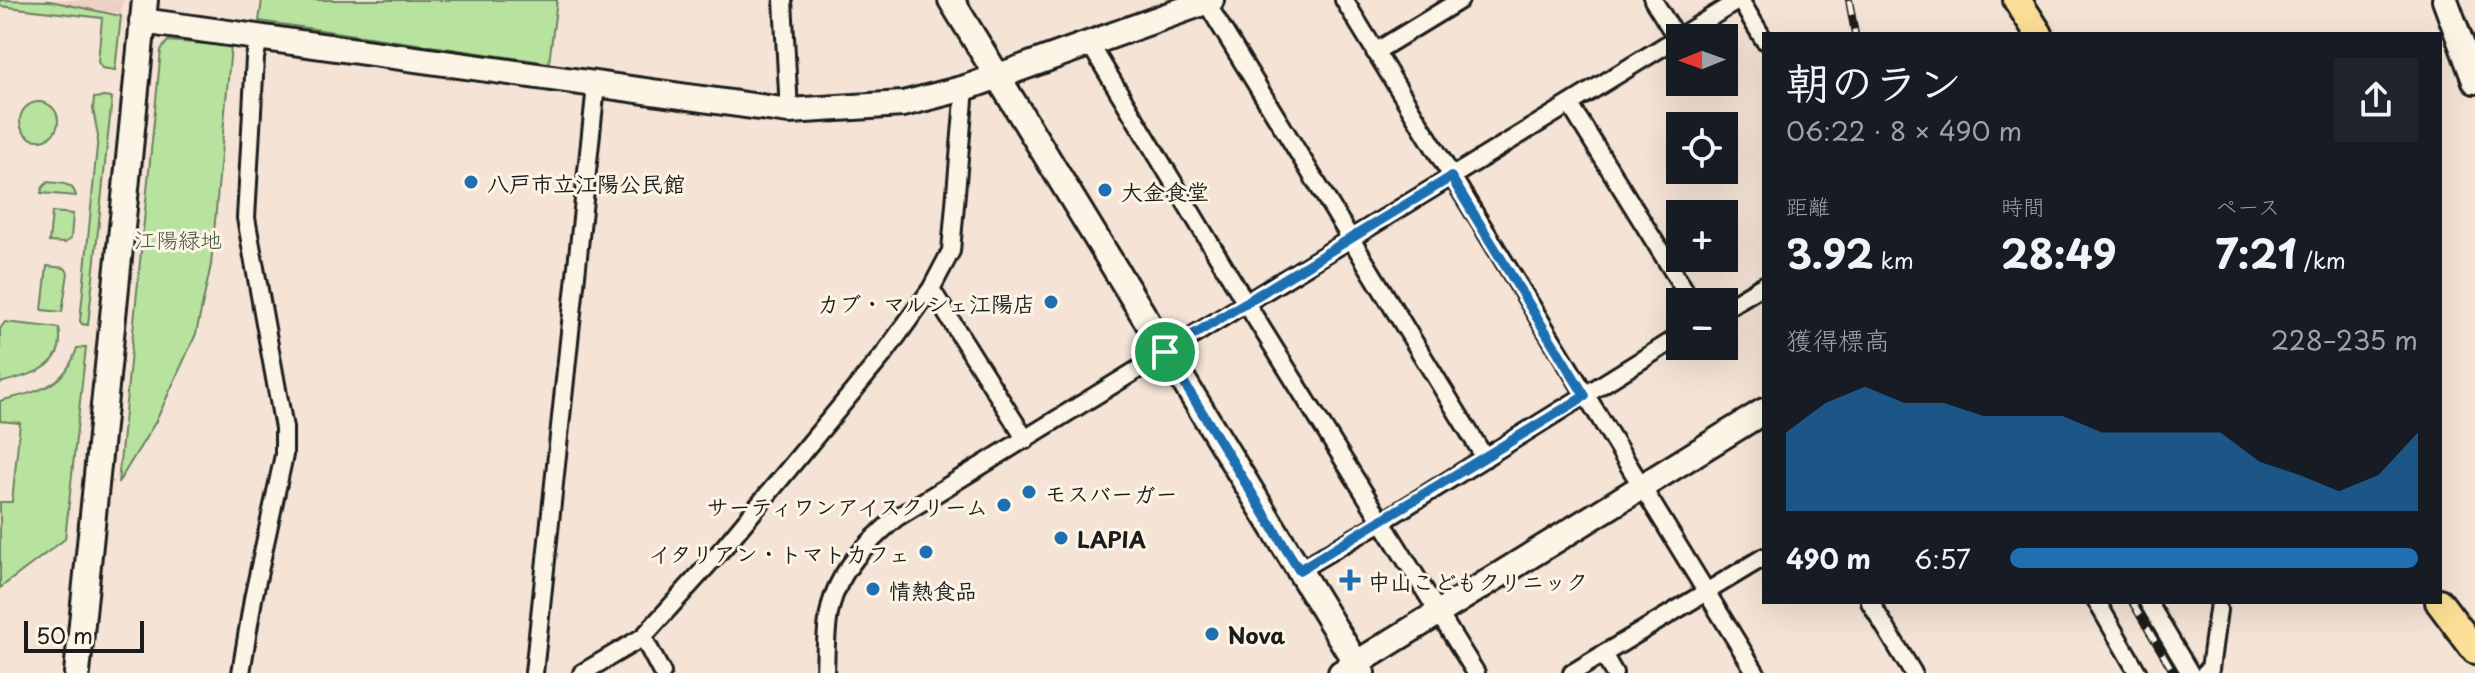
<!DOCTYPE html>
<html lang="ja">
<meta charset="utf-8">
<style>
:root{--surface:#171b24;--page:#20242c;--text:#f1f3f6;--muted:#9ea1a6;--accent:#1f6fb2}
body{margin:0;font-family:"Playpen Sans","Klee One",sans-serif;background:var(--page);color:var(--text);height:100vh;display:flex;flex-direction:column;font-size:30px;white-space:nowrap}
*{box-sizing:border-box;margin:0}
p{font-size:26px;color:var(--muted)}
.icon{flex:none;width:44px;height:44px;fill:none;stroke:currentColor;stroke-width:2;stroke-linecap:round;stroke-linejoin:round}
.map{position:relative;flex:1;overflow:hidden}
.side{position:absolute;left:1762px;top:32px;width:680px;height:572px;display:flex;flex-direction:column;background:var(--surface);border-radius:0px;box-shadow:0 8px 32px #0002}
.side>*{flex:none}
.needle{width:52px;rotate:269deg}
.tools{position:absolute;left:1666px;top:24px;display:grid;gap:16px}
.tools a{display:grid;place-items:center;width:72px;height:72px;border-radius:0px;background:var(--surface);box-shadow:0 8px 32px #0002;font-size:40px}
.scale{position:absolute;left:24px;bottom:20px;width:120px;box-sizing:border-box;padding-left:8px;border:4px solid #1c1c1c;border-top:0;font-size:22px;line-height:28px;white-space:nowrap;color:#1c1c1c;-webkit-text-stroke:6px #fcf5e5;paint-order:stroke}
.pin{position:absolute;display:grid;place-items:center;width:68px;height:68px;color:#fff;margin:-34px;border:4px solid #fff;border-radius:50%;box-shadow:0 2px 8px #0007}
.round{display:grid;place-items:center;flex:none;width:84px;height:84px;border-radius:0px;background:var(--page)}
.headline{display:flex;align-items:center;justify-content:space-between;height:136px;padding:0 24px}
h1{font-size:44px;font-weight:700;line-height:60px}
.metrics{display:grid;grid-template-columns:repeat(3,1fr);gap:12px;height:136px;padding:8px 24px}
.metrics div{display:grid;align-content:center}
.metrics b{font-size:40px;font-weight:700}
.metrics small{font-size:22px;font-weight:400}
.metrics p{font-size:22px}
.chart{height:224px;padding:16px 24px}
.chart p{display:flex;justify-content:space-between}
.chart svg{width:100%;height:144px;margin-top:8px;fill:var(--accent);opacity:.7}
ul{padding:0 24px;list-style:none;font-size:26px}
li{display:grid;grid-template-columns:128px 96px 1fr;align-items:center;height:60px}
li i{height:20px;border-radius:10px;background:var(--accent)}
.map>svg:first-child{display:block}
</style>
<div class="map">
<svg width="2475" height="673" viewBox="0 0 2475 673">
<rect width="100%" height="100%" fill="#f5e4d6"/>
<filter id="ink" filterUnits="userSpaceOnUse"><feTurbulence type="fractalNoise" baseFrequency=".0125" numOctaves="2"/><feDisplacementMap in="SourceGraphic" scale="16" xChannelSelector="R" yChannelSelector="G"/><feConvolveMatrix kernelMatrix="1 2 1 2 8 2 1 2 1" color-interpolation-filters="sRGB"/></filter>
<g filter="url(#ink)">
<!-- built -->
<path fill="#edd0c4" d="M 5,0 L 123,0 L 121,13 Z"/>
<!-- green -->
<path fill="#b8e39f" stroke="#6a805e" stroke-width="2" d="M 0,0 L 50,1 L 121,16 L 115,70 L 102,68 L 98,62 L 102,18 L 0,6 Z
M 262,0 L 557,0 L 549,63 L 259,21 Z
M 168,41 L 231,46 L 211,265 L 196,334 L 156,421 L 118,483 L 161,50 Z
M 103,97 L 112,98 L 88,325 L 82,324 L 80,321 L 98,136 L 93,109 L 94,98 Z
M20 121a19 19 0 1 1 38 0a19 19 0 1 1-38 0Z
M 48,182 C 61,184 73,182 76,196 L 41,193 L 43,187 Z
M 52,212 L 73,214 L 71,238 L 65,243 L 49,242 Z
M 47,266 L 65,268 L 68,273 L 62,312 L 42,310 Z
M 5,322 L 59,328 C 67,369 31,374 0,383 L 0,329 Z
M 86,347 L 65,539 L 0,588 L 0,502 L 12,502 L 20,423 L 0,421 L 0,401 C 37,391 64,389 77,348 Z"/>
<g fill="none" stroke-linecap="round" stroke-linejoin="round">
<defs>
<path id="street" d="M 783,0 L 789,111
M 1344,0 L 1756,673
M 1653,0 L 1676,37
M 1740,0 L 1764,40
M 1206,2 L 1485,458
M 1090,44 L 1246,303 L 1476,673
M 1375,52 L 1460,0
M 1570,105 L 1692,302
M 931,289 L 1026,440
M 1724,309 L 1764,285
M 1299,570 L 1383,521 L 1680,336
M 1870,602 L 1913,673
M 2097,602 L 2138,673
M 2148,602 L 2190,673
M 643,637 L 662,673
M 1603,654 L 1614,673
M 241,673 L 253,599 L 284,455 L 284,428 L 246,218 L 255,58 L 259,37
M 534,673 L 596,86
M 582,673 L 643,637 L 724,547 L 884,354 L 931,289 L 951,251 L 965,88
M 825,673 C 826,652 825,630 830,609 C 838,571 867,543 896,518 L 1739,0
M 1572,673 L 1764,557
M 2205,673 L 2210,669 L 2218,610"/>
<path id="secondary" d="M 951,0 L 1362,673
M 2445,0 L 2475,81
M 142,21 L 789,111 L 903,104 L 965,88 L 1211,0
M 77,673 L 145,0
M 1341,673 L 1764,411"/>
<path id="primary" d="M 2017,0 L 2039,34
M 2439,602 L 2475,650"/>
</defs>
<!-- street casing -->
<use href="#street" stroke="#1c1c1c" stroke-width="22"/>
<!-- secondary casing -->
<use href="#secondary" stroke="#1c1c1c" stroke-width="30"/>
<!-- primary casing -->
<use href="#primary" stroke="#1c1c1c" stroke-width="32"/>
<!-- street -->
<use href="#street" stroke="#fcf5e5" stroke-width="16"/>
<!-- secondary -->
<use href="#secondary" stroke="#fcf5e5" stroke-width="24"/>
<!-- primary -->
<use href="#primary" stroke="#fbdf96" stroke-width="26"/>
<defs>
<path id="rail" d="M 1849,0 L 1855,34
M 2132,602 L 2174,673"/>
</defs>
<!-- rail casing -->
<use href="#rail" stroke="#1c1c1c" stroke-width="8"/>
<!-- rail -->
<use href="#rail" stroke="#fcf5e5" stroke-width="5" stroke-dasharray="15" stroke-linecap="butt"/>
</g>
</g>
<g fill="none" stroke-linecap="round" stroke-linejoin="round" filter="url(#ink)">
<defs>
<path id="route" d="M 1451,177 L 1585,396 L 1299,570 L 1165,352 Z"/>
</defs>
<!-- route casing -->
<use href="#route" stroke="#fff" stroke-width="16"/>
<!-- route -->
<use href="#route" stroke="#1f6fb2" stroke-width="10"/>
</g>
<!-- markers -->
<g fill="#1f6fb2" stroke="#fcf5e5" stroke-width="3">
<circle cx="471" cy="182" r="8"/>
<circle cx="1105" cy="190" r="8"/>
<circle cx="1051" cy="302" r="8"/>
<circle cx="1029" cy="492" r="8"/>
<circle cx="1004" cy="505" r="8"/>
<circle cx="1061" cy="538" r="8"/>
<circle cx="926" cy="552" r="8"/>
<path d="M1346 568h8v8h8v8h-8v8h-8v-8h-8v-8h8z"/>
<circle cx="873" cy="589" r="8"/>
<circle cx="1212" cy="634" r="8"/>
</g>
<g text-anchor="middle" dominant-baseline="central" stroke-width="6" stroke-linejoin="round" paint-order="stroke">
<!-- poi labels -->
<g font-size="22" font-weight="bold" fill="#1c1c1c" stroke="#fcf5e5" text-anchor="start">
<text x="487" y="182">八戸市立江陽公民館</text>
<text x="1121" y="190">大金食堂</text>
<text x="1035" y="302" text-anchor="end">カブ・マルシェ江陽店</text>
<text x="1045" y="492">モスバーガー</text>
<text x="988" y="505" text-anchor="end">サーティワンアイスクリーム</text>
<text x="1077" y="538">LAPIA</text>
<text x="910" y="552" text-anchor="end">イタリアン・トマトカフェ</text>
<text x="1368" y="580">中山こどもクリニック</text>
<text x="889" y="589">情熱食品</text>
<text x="1228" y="634">Nova</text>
</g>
<!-- park labels -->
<g font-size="22" fill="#4b5843" stroke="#fcf5e5">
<text x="178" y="238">江陽緑地</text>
</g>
</g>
</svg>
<div class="tools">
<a><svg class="needle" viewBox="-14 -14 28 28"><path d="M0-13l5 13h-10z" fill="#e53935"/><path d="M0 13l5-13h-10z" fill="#9ea1a6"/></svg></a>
<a><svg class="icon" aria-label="locate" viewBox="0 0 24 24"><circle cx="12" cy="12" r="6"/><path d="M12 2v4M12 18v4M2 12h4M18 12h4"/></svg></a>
<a>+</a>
<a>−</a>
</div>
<div class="scale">50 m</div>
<div class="pin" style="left:1165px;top:352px;background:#1e9e55"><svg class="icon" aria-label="arrive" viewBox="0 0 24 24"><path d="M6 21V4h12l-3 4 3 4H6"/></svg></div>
<section class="side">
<div class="headline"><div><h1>朝のラン</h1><p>06:22 · 8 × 490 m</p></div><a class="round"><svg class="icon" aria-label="share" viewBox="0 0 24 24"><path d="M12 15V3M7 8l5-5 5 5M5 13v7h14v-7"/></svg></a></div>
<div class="metrics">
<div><p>距離</p><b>3.92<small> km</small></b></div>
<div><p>時間</p><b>28:49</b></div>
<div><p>ペース</p><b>7:21<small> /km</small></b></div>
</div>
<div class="chart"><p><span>獲得標高</span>228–235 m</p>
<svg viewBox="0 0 160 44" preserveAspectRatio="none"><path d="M0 44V20L10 11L20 6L30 11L40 11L50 15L60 15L70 15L80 20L90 20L100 20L110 20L120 29L130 33L140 38L150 33L160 20V44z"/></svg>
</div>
<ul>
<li><b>490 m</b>6:57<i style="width:100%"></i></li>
</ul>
</section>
</div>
